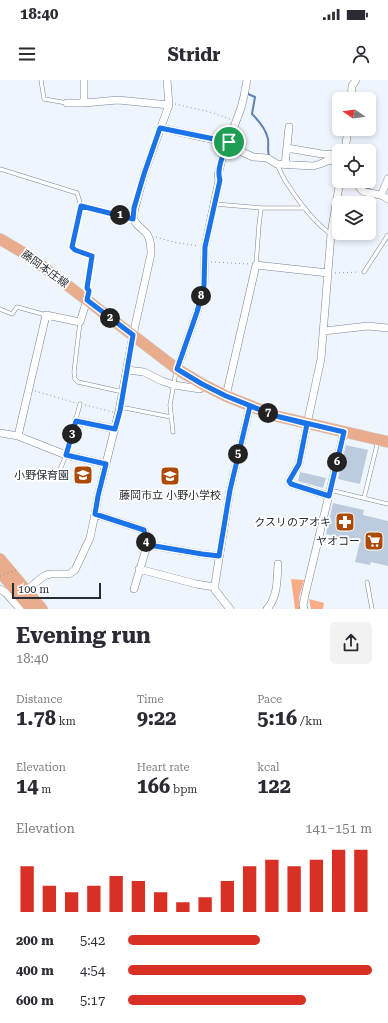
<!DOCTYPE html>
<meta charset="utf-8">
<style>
:root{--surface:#fff;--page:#f2f2f3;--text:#2b2b33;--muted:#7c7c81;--accent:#d93025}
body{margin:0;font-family:"Roboto Serif","Noto Sans JP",serif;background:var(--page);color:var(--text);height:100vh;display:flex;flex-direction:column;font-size:15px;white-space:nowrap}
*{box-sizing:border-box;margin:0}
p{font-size:13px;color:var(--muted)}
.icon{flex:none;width:22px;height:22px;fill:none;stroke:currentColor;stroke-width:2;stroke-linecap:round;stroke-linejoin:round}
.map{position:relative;height:529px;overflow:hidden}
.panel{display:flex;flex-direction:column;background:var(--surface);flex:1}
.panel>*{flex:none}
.needle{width:26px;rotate:283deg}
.buttons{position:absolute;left:332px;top:12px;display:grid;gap:8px}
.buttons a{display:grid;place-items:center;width:44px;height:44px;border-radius:6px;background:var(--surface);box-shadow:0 2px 6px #0003;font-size:20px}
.scale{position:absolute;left:12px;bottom:10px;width:89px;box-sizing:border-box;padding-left:4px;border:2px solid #272d34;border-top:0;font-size:11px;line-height:14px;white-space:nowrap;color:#272d34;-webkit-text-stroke:3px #fff;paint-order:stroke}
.pin{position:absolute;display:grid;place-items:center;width:34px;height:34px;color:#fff;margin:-17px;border:2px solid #fff;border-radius:50%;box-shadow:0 1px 4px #0007}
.km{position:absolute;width:20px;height:20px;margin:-10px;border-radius:50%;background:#222;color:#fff;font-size:11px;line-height:20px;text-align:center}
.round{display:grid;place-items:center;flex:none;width:42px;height:42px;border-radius:6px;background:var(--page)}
.overview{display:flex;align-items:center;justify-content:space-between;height:68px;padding:0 16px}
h1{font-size:22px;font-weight:700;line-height:30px}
.stats{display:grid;grid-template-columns:repeat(3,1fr);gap:6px;height:68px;padding:4px 16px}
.stats div{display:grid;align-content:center}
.stats b{font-size:20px;font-weight:700}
.stats small{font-size:11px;font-weight:400}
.stats p{font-size:11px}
.chart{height:112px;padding:8px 16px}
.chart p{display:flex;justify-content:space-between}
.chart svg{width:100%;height:72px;margin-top:4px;stroke:var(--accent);stroke-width:6}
ul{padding:0 16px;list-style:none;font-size:13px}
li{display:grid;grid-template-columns:64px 48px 1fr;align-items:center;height:30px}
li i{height:10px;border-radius:5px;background:var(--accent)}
.status{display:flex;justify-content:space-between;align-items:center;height:28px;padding:0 20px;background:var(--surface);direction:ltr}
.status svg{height:11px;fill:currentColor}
header{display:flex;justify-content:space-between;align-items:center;height:52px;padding:0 16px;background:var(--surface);font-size:18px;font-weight:700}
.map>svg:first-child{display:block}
</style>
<div class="status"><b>18:40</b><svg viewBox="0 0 49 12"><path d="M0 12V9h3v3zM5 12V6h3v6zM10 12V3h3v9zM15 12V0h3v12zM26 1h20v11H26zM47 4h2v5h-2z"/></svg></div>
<header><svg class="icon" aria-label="menu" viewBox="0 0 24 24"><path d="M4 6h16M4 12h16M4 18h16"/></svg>Stridr<svg class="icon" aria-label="person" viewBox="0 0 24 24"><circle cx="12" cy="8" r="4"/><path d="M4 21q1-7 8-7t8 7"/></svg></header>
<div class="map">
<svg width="388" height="529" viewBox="0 0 388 529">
<rect width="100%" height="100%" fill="#eff5fd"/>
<!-- green -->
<path fill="#f9ac87" d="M 291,499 L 304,500 L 299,518 L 300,529 L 295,529 Z
M 309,519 L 324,523 L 323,529 L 311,529 Z"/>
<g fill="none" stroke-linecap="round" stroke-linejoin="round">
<!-- stream -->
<path stroke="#5d83b2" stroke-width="2" d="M 248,12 L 248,14 L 255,17 L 252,34 C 259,41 266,49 268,59 C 269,65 267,71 269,76
M 362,104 L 366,108 L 371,110"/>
</g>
<!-- building -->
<path fill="#bccbde" d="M 346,365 L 368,370 L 360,404 L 338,399 Z
M 300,392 L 326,398 L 323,408 L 298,401 Z
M 333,423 L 364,430 L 363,435 L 388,441 L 388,486 L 371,482 L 370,485 L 355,482 L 360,462 L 326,454 Z"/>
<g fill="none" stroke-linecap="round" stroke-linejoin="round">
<defs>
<path id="lane" d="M 41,0 L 44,19 L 67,23
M 277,84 C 280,90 282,96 286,102 C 297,119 314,143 331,154
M 0,89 L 77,113 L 81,126 L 133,139
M 215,124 L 261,128 L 305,128
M 81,126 L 72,167 L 75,169 L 92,176 L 87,208 L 89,211 L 87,217
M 256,185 L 259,145 L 261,128
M 364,192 L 388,155
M 0,229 L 12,234 L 17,227 L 46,235
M 80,242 L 74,292 L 75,299 L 78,302 L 123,312
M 120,327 L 171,337
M 173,352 L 170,325 L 176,292
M 57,397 L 66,375 L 80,324
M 330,410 L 388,424
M 364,418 L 378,361
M 367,502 L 372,529"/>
<path id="street" d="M 84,0 L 84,23
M 351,19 L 352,6 L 356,0
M 67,23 L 84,23 L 118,20 L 169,25
M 161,48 L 229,63
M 227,65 L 253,77 L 267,78 L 277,84 L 313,86 L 320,84 L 327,81 L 334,80 L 339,82
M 287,68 L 322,74 L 339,75
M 345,71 L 348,49
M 285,85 L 289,47
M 356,101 C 364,117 365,110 379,115 C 382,115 385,117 388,119
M 381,115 L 388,99
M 324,251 L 368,246 L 388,248
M 177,289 L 197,232 L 204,206 L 205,167 L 219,100 L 218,95 L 222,79 L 241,28 L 244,16 L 247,0
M 127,290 L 144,292 L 162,301 L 174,305 L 200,309 L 203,305
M 226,316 L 256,185 L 328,193
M 76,341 L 115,349
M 0,353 L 18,356 L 66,375 L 106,384
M 18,356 L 46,235 L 80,242 L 87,220
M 329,416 L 291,404 L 289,401 L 299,384 L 307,344 L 321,279 L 331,154 L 340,101
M 95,434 L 144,450 L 147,463 L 149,465 L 202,474 L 219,476
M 139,489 L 196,504 L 215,507
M 0,509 L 6,513 L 20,529
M 134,509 L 146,469 L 149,465
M 22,529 L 26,511 L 40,499 L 46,495 L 51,494 L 69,494 L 75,490 L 90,458 L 95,434 L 98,416 L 119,331 L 133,255 L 151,174 C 151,167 151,160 147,154 C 142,148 134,145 133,136 L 144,94 L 169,25 L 167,0
M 230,529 L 215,510 L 215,504 L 230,410 L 250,326
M 267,529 C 278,517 277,499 278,484
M 304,529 L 303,525 L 305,515 L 344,352"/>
<path id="primary" d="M 0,159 L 29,176 L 177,289 L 202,304 L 226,316 L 276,336 L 388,362
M 0,479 L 42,529
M 0,492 L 31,529"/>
</defs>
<!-- lane casing -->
<use href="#lane" stroke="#788697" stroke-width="4.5"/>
<!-- street casing -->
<use href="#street" stroke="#788697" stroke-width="8"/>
<!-- primary casing -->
<use href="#primary" stroke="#cfd1d2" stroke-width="12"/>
<!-- path -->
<path stroke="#90969d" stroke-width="1" stroke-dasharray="1 3" stroke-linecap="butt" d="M 175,24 L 210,32 L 230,39
M 156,157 L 173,162 L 199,166
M 211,182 L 250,184
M 335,193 L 359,192
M 35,311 L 76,323
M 85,325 L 113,332"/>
<!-- lane -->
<use href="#lane" stroke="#fff" stroke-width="3.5"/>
<!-- street -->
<use href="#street" stroke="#fff" stroke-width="7"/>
<!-- primary -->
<use href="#primary" stroke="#e9ac8d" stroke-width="11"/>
<!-- path-bridge -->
<path stroke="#90969d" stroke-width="1" stroke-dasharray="1 3" stroke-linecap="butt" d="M 0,496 L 19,489"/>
</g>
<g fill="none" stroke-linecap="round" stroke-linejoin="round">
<defs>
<path id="route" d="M 229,62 L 160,48 L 144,94 L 134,128 L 133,139 L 81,126 L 72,167 L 75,170 L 92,176 L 87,208 L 89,211 L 87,220 L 133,255 L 120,331 L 115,349 L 76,341 L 66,375 L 106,384 L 98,416 L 95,434 L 144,450 L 146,463 L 149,465 L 202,474 L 219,476 L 230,410 L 250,326 L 276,336 L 344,352 L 329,416 L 291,404 L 289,401 L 299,384 L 307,344 L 276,336 L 226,316 L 202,304 L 177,289 L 197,232 L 204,206 L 205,167 L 220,100 C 216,88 224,73 229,62"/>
</defs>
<!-- route casing -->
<use href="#route" stroke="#fff" stroke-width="8"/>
<!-- route -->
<use href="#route" stroke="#1a73e8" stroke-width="5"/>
</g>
<!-- icons -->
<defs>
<symbol id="school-square" viewBox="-11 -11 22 22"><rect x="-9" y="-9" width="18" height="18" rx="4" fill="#ac4b09" stroke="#fff"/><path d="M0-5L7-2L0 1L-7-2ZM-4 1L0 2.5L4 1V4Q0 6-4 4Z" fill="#fff"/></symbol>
<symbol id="pharmacy-square" viewBox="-11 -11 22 22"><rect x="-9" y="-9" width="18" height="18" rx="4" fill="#ac4b09" stroke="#fff"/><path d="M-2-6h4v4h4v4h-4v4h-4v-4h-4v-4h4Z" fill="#fff"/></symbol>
<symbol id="supermarket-square" viewBox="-11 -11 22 22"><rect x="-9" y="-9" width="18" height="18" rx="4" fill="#ac4b09" stroke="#fff"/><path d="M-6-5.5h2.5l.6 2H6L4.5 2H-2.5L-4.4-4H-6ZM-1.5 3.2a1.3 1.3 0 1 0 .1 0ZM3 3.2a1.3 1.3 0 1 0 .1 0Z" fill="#fff"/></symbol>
</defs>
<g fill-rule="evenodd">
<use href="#school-square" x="72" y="384" width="22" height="22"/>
<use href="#school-square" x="159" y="385" width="22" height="22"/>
<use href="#pharmacy-square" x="334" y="431" width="22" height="22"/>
<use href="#supermarket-square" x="363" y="450" width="22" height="22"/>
</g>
<g text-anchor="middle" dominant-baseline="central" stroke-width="3.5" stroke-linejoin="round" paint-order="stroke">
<!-- street labels -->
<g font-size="11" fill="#272d34" stroke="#fff">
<text transform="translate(45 189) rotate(36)">藤岡本庄線</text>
</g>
<!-- poi labels -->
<g font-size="11" fill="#272d34" stroke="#fff" text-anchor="end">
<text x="69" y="395">小野保育園</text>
<text x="170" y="415" text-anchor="middle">藤岡市立 小野小学校</text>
<text x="331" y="442">クスリのアオキ</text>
<text x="360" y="461">ヤオコー</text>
</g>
</g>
</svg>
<div class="buttons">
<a><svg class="needle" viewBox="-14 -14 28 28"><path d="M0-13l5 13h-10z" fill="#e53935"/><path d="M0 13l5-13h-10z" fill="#7c7c81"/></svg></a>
<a><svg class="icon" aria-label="locate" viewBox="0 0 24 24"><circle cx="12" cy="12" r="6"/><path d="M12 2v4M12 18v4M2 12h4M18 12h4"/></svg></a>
<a><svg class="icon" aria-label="layers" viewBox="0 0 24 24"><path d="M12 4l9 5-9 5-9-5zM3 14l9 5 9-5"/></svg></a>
</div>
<div class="scale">100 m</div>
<div class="pin" style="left:229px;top:62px;background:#1e9e55"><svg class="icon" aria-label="arrive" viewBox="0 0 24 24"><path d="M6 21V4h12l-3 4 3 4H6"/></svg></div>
<b class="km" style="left:120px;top:135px">1</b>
<b class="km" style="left:110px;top:238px">2</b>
<b class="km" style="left:72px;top:354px">3</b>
<b class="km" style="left:146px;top:462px">4</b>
<b class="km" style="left:238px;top:374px">5</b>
<b class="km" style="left:337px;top:382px">6</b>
<b class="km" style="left:268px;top:333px">7</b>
<b class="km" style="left:201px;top:216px">8</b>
</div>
<section class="panel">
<div class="overview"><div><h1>Evening run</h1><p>18:40</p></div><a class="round"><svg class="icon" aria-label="share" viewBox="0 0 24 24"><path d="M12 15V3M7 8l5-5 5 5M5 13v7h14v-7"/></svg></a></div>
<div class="stats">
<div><p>Distance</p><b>1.78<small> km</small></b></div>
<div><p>Time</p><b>9:22</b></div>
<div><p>Pace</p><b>5:16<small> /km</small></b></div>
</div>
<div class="stats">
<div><p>Elevation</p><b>14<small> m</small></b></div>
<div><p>Heart rate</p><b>166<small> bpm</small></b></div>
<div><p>kcal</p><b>122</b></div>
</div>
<div class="chart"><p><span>Elevation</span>141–151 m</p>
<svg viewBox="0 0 160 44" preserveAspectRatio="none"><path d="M5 44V16M15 44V28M25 44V32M35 44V28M45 44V22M55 44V25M65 44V32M75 44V38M85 44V35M95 44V25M105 44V16M115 44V12M125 44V16M135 44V12M145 44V6M155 44V6"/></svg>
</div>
<ul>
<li><b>200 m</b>5:42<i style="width:54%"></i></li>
<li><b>400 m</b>4:54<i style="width:100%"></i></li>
<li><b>600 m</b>5:17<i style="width:73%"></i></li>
</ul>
</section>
